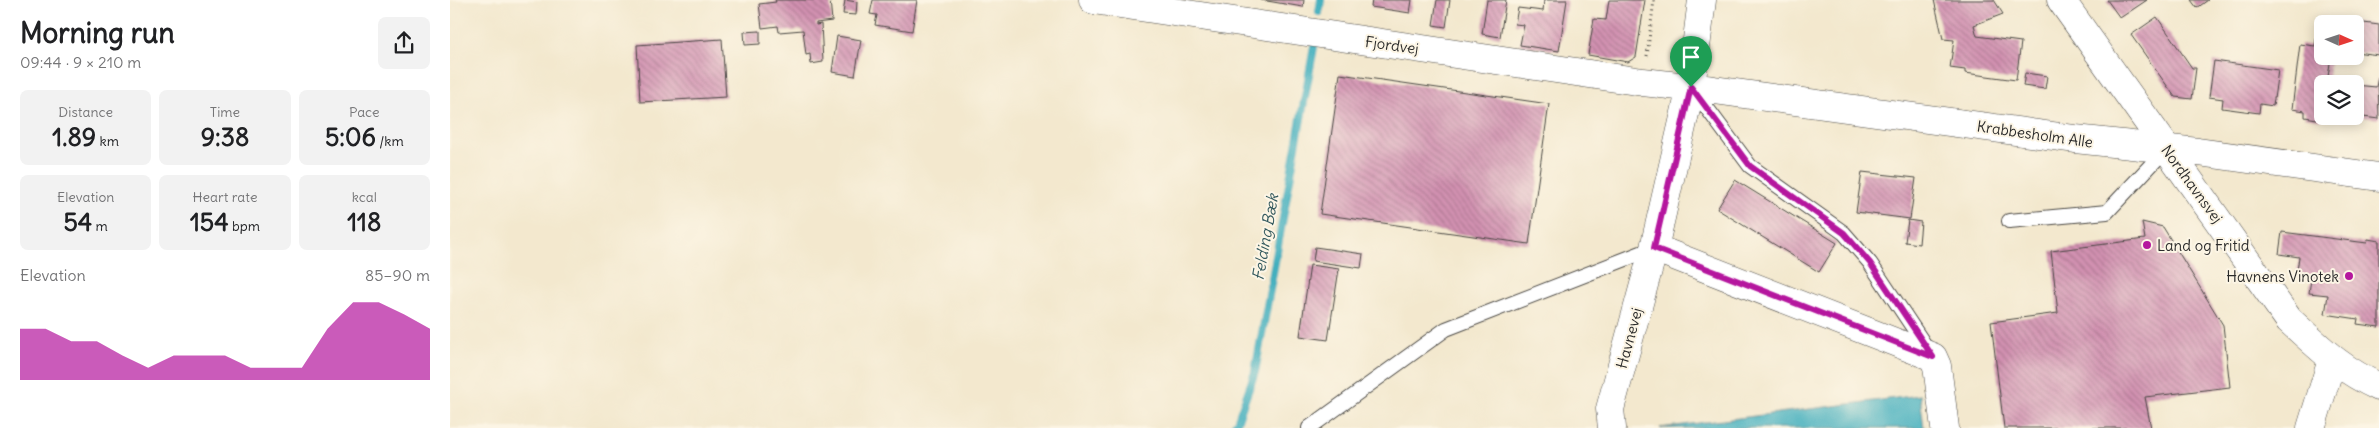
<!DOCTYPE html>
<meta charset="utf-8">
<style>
:root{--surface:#fff;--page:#f2f2f2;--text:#202124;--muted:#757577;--accent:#b5179e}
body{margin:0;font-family:Delius,sans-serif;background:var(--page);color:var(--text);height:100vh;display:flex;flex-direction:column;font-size:19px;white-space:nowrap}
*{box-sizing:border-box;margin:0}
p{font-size:16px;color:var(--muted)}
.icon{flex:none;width:28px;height:28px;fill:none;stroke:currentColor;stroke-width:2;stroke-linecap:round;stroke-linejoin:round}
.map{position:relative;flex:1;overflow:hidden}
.drawer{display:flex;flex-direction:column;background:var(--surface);width:450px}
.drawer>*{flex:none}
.needle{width:32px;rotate:93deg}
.controls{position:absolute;left:1864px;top:15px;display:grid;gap:10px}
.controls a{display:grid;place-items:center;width:50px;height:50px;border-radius:8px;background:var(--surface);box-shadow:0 2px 12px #0003;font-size:25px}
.pin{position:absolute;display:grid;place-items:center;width:42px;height:42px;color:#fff;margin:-51px -21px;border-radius:50% 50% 50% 0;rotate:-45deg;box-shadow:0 0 5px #0007}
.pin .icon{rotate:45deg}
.round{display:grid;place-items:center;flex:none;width:52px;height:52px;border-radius:8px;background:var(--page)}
.head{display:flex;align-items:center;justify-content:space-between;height:85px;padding:0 20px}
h1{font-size:28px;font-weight:700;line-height:38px}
.metrics{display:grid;grid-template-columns:repeat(3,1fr);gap:8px;height:85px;padding:5px 20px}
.metrics div{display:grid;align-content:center;border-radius:8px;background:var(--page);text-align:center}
.metrics b{font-size:25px;font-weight:700}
.metrics small{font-size:14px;font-weight:400}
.metrics p{font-size:14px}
.chart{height:140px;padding:10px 20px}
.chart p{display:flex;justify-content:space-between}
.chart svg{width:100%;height:90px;margin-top:5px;fill:var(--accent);opacity:.7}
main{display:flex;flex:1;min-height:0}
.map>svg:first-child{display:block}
</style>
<main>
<section class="drawer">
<div class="head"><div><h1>Morning run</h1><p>09:44 · 9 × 210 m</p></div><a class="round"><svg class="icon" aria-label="share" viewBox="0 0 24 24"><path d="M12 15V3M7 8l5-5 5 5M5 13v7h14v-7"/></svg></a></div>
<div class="metrics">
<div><p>Distance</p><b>1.89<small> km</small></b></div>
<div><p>Time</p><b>9:38</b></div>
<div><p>Pace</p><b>5:06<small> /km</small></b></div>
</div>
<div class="metrics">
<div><p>Elevation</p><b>54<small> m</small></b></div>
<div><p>Heart rate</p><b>154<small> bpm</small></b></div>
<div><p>kcal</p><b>118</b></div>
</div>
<div class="chart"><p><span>Elevation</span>85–90 m</p>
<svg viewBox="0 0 160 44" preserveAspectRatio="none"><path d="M0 44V19L10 19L20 25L30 25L40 32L50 38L60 32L70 32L80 32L90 38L100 38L110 38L120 19L130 6L140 6L150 12L160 19V44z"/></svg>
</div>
</section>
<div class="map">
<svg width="1929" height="428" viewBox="0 0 1929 428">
<defs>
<pattern id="building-back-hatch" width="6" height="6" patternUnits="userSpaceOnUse" patternTransform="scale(1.25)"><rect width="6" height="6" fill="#d291b1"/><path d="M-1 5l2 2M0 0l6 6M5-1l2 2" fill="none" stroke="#ab7790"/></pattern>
</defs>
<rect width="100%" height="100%" fill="#fcf5e5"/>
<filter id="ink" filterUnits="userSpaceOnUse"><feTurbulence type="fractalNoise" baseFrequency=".02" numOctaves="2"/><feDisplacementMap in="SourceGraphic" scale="10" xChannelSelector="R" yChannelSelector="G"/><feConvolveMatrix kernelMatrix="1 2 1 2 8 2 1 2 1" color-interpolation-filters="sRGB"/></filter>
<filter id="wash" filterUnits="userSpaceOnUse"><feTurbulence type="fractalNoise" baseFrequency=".0096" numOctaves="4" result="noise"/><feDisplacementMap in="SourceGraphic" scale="20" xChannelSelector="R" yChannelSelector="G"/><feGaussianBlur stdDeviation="1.12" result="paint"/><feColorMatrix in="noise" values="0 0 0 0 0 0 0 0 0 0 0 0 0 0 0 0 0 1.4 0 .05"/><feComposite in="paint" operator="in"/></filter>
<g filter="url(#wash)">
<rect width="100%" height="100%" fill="#f3e8ce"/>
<!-- water -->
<path fill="#42afbe" stroke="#366d74" d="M 1470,395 L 1474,428 L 1210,428 Z"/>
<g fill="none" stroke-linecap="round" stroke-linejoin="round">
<!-- stream -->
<path stroke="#42afbe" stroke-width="8" d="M 869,12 L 871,0
M 782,428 L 787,422 L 805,372 L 864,47"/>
</g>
<g id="blocks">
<!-- building -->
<path fill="url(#building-back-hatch)" d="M 325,0 L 380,0 L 382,21 L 366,23 L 366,25 L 371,24 L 373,62 L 361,64 L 360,54 L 356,55 L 353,30 L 329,32 L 328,26 L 312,28 L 309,4 L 326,2 Z
M 395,0 L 407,2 L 406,15 L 393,14 Z
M 423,0 L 467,0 L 462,31 L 425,25 L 427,15 L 420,14 Z
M 811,0 L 854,0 L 853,7 Z
M 922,0 L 962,0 L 960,13 L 921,7 Z
M 987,0 L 1000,0 L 996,27 L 983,25 Z
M 1037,0 L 1056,0 L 1050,37 L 1032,34 Z
M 1094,0 L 1117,0 L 1109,51 L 1070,45 L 1074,25 L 1065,24 L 1068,8 L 1093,11 Z
M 1159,0 L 1195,0 L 1186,57 L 1178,62 L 1138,55 L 1144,19 L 1156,20 Z
M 1484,0 L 1544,0 L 1553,14 L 1524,25 L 1527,36 L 1571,42 L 1566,80 L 1515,73 L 1515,70 L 1500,68 L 1504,40 L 1493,39 Z
M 1657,0 L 1697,0 L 1670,18 Z
M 1741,0 L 1758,0 L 1747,8 Z
M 1707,17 L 1742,68 L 1746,68 L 1742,99 L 1725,97 L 1681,35 Z
M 1869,17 L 1929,25 L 1929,55 L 1905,52 L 1905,24 L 1872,24 L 1872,56 L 1881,56 L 1877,84 L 1872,84 L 1873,120 L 1855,117 L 1855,111 L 1842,109 L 1850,44 L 1865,46 Z
M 310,31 L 310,44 L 295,45 L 294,32 Z
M 387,36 L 411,40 L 405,76 L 382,72 Z
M 272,39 L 276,97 L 190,102 L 187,45 Z
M 1764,61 L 1828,70 L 1823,106 L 1810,104 L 1809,113 L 1772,108 L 1773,99 L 1759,97 Z
M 1575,73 L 1597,76 L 1595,89 L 1573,86 Z
M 890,74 L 1099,104 L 1079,244 L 870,214 Z
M 1928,77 L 1929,119 L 1905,116 L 1905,85 L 1926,87 Z
M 1412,172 L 1466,178 L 1460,219 L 1406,212 Z
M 1285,180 L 1387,243 L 1369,272 L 1267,209 Z
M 1458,220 L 1471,222 L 1469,244 L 1455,242 Z
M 1692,222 L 1713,227 L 1773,325 L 1780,387 L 1695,397 L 1701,428 L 1554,428 L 1541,322 L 1608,313 L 1601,251 L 1695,239 Z
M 1832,232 L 1917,243 L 1918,239 L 1929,241 L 1929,327 L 1907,324 L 1908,319 L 1875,314 L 1878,295 L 1859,293 L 1861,279 L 1846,277 L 1849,257 L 1829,254 Z
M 865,247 L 913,254 L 911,268 L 863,261 Z
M 860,265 L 889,269 L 878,340 L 850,336 Z"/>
</g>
</g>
<g filter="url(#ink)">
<use href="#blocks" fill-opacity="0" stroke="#494743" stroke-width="1"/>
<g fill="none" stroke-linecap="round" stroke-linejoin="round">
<defs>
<path id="lane" d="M 1242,88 L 1300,166 L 1394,233 L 1420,263 L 1480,353
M 1559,221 L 1657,212 L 1716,149
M 859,428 L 996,329 L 1204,248"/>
<path id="street" d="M 643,0 L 1193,82 L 1264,90 L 1625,139 L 1748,152 L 1929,177
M 1204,248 L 1483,357 L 1487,366 L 1495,428
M 1162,428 L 1160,409 L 1204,248 L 1241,87 L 1252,0
M 1861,428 L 1882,360"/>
<path id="secondary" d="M 1611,0 L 1839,320 C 1870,348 1890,369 1929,387"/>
</defs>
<!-- lane casing -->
<use href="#lane" stroke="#494743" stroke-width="16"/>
<!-- street casing -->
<use href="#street" stroke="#494743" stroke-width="29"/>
<!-- secondary casing -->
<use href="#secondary" stroke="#494743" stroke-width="29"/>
<!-- path -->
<path stroke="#494743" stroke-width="3" stroke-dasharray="1 4" stroke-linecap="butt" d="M 1197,56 L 1204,0"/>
<!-- lane -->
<use href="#lane" stroke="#fff" stroke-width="14"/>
<!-- street -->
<use href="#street" stroke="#fff" stroke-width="28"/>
<!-- secondary -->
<use href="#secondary" stroke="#fff" stroke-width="28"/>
</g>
</g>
<g fill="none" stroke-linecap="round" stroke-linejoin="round" filter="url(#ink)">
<defs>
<path id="route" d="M 1241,87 L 1300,166 L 1394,233 L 1420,263 L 1483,357 L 1204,248 Z"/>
</defs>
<!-- route casing -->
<use href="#route" stroke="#fff" stroke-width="10"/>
<!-- route -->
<use href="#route" stroke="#b5179e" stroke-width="6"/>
</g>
<!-- markers -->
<g fill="#b5179e" stroke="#fcf5e5" stroke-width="2">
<circle cx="1697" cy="245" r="5"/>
<circle cx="1899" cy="276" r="5"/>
</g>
<g text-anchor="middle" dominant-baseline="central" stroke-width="4" stroke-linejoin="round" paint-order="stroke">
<!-- street labels -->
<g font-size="15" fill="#2b2b2b" stroke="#fcf5e5">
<text transform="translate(942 45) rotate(8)">Fjordvej</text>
<text transform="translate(1585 134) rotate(8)">Krabbesholm Alle</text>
<text transform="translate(1742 184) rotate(54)">Nordhavnsvej</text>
<text transform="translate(1179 338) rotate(-75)">Havnevej</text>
</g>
<!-- poi labels -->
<g font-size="15" fill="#2b2b2b" stroke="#fcf5e5" text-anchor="start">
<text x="1707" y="245">Land og Fritid</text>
<text x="1889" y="276" text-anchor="end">Havnens Vinotek</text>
</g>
<!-- water labels -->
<g font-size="16" font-style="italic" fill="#33595e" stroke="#fcf5e5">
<text transform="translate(815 237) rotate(-80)">Felding Bæk</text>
</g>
</g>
</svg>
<div class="controls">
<a><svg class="needle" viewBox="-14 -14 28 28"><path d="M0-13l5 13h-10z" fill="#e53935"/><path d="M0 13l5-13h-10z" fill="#757577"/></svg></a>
<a><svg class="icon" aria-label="layers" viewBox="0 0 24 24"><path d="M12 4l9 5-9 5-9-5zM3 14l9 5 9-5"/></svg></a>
</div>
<div class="pin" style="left:1241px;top:87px;background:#1e9e55"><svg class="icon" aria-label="arrive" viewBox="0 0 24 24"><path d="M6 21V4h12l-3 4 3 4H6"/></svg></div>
</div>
</main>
